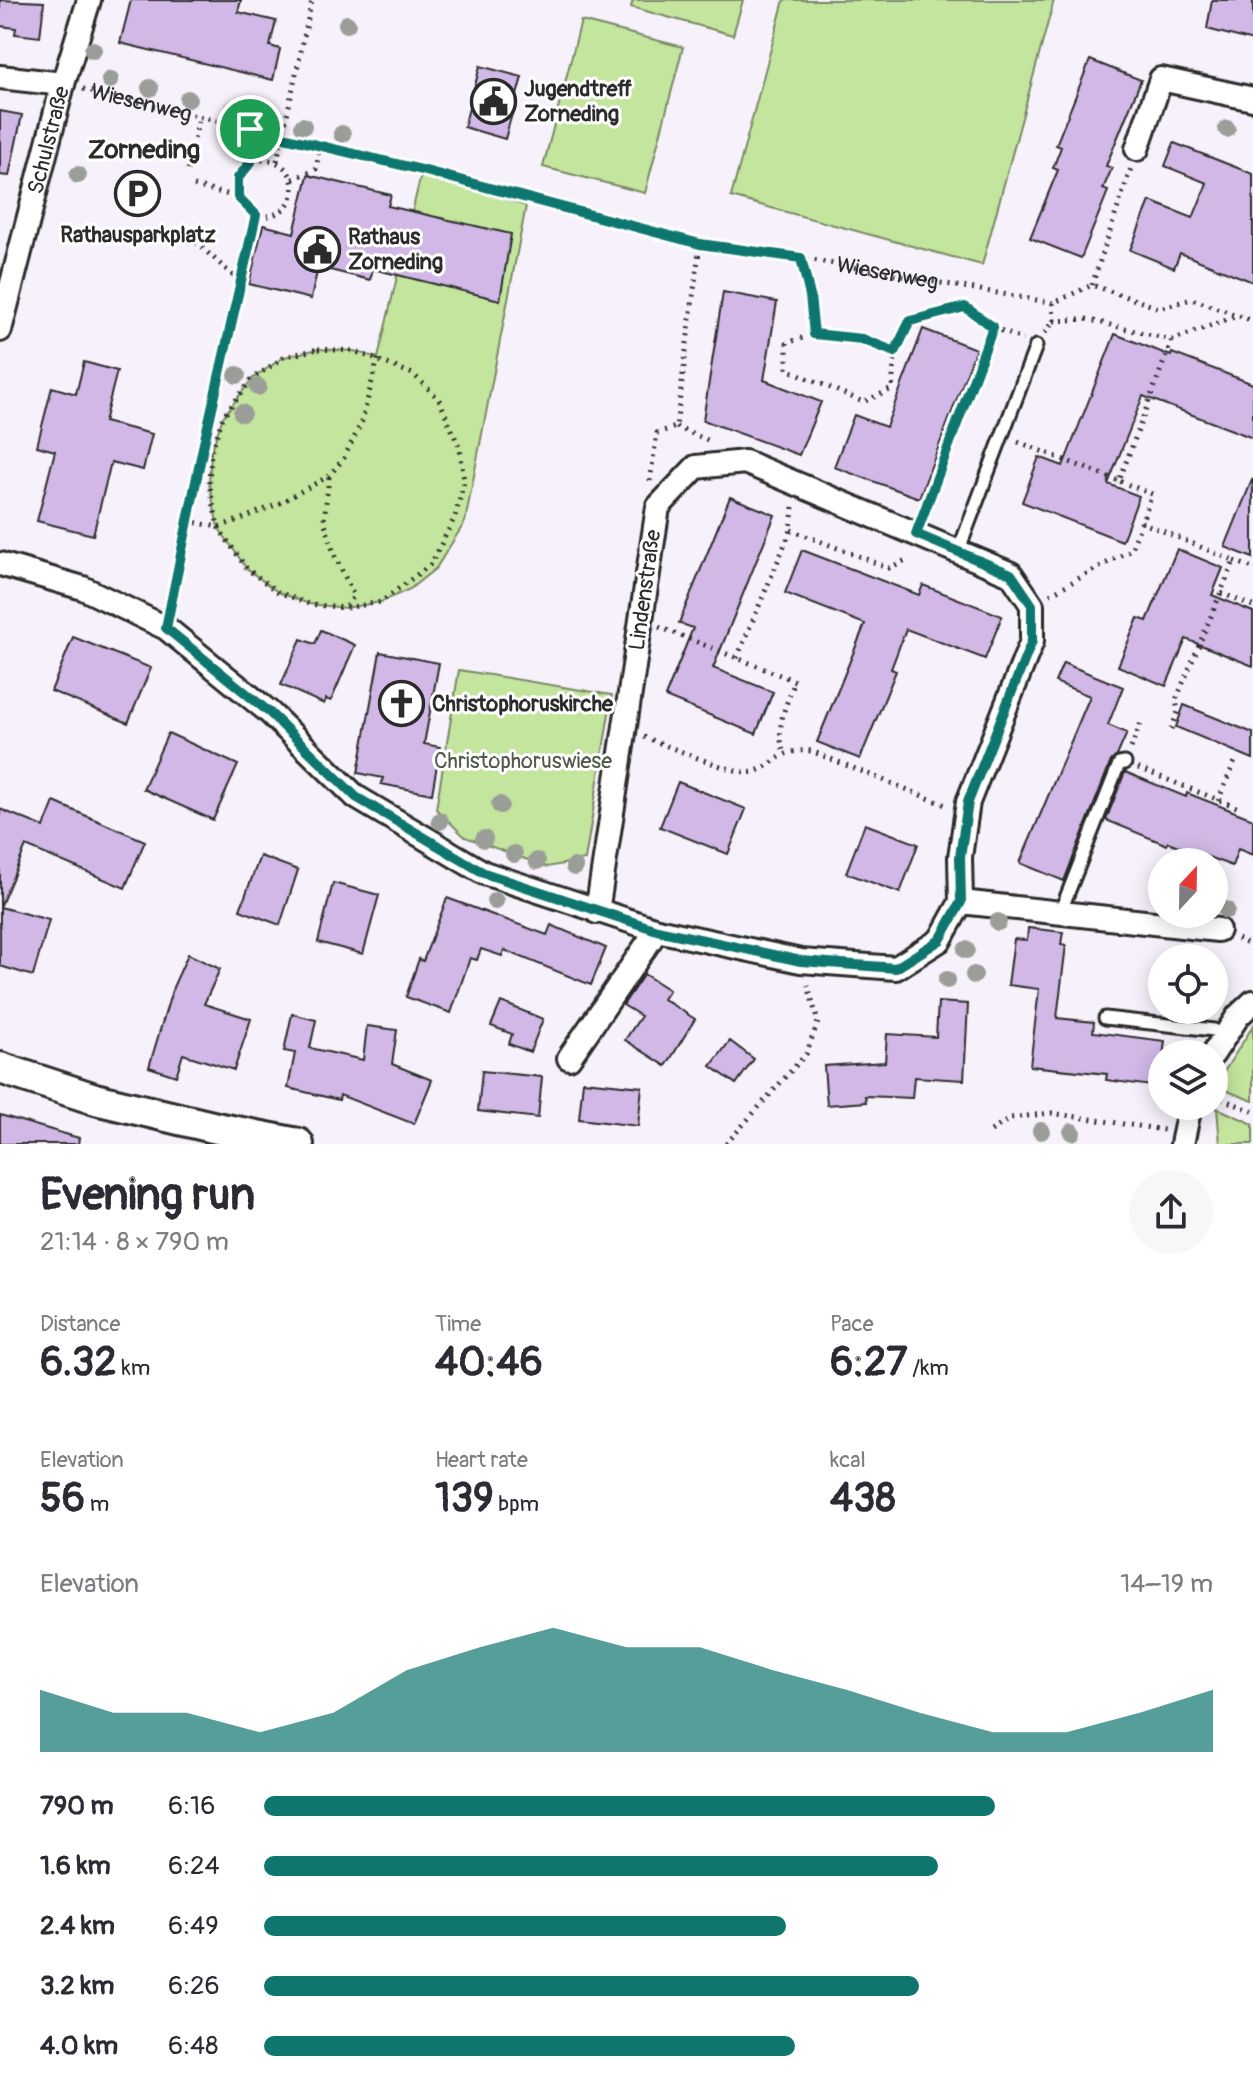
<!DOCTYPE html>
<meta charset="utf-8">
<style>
:root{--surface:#fff;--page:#f7f7f7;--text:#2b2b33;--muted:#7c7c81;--accent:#0f766e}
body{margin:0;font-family:Pangolin,sans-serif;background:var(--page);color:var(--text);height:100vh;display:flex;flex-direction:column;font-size:30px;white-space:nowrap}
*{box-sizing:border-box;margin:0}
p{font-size:26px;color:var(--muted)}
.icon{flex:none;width:44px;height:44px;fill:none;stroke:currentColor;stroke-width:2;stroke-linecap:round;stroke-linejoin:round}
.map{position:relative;height:1144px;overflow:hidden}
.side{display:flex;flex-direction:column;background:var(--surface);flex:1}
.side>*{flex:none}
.needle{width:52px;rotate:22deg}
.controls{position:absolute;left:1148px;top:848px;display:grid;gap:16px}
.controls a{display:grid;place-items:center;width:80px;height:80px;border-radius:50%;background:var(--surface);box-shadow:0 4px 20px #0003;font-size:40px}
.pin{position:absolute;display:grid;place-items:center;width:68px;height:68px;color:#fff;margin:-34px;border:4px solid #fff;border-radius:50%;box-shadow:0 2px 8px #0007}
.round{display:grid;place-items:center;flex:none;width:84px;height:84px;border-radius:42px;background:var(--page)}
.head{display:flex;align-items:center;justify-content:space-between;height:136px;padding:0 40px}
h1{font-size:44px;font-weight:700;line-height:60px}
.figures{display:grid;grid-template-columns:repeat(3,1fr);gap:12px;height:136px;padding:8px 40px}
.figures div{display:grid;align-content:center}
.figures b{font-size:40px;font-weight:700}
.figures small{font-size:22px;font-weight:400}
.figures p{font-size:22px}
.chart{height:224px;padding:16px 40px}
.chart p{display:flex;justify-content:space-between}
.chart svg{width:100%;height:144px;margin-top:8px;fill:var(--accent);opacity:.7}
ul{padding:0 40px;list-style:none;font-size:26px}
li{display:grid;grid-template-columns:128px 96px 1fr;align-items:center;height:60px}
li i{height:20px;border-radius:10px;background:var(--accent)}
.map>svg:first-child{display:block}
</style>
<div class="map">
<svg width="1253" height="1144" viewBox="0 0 1253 1144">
<rect width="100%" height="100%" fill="#f6f1fa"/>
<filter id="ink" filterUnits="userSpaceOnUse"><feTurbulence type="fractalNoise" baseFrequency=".0125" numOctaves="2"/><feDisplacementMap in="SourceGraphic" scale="16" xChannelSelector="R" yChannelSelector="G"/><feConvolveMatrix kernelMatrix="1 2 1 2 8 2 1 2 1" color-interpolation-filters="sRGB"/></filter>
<g filter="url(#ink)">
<!-- green -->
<path fill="#c4e59e" stroke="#788864" stroke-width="2" d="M 633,0 L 743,0 L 733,35 L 631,7 Z
M 784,0 L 1054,0 L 982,265 L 731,197 Z
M 581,21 L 683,47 L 645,193 L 543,167 Z
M 422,170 L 526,206 L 465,522 L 436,568 L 410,589 L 381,602 L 346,608 L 309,604 L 278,592 L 247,569 L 218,527 L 209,483 L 211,452 L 223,417 L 252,379 L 284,357 L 318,349 L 354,351 L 378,358 Z
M 459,670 L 612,695 L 585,860 L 547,867 L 465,837 L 436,809 Z
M 1253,1026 L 1253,1101 L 1215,1086 Z
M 1217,1108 L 1253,1124 L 1253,1144 L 1220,1144 Z"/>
<!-- building -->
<path fill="#d1b8e6" stroke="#2b2b2b" stroke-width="2" d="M 0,0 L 44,2 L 40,37 L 15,34 L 16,28 L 0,26 Z
M 131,0 L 241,0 L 238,12 L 276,21 L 270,46 L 280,49 L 273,80 L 120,43 Z
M 1212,0 L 1253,0 L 1253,41 L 1207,29 Z
M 1090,60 L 1141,80 L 1106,166 L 1112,168 L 1103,189 L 1108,191 L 1081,258 L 1030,238 L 1058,170 L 1053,168 L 1061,147 L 1056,145 Z
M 480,66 L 522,77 L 505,139 L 464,127 Z
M 0,111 L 22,115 L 9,176 L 0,175 Z
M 1174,143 L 1253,174 L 1253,282 L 1180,253 L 1174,268 L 1130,250 L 1150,201 L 1193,218 L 1207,183 L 1165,166 Z
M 308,175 L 391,195 L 388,206 L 511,234 L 500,300 L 373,269 L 370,280 L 318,267 L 311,299 L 249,284 L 263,225 L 294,233 Z
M 723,292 L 777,302 L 764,380 L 821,402 L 799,455 L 703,420 Z
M 923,329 L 976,349 L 919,498 L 834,467 L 854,415 L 886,427 Z
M 1115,334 L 1171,356 L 1172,353 L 1253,384 L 1253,438 L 1143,396 L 1108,484 L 1139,496 L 1122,541 L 1022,502 L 1039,457 L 1063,466 Z
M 84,362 L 117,371 L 104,422 L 152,434 L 143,470 L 111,462 L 93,535 L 37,521 L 55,451 L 37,446 L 52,387 L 76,394 Z
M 1252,480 L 1253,480 L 1253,558 L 1225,547 Z
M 730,497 L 775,515 L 713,668 L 773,692 L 756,734 L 665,697 L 693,628 L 679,623 Z
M 1177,549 L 1223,568 L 1212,595 L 1253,612 L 1253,666 L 1186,639 L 1166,686 L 1118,666 L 1138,618 L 1147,621 Z
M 802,550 L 919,595 L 923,585 L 1002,616 L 985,659 L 906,629 L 891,669 L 896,671 L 860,759 L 817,742 L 865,624 L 785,593 Z
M 321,630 L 355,645 L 331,701 L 326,699 L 324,704 L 281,685 L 301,639 L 315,644 Z
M 73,637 L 151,668 L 128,723 L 51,691 Z
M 380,652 L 439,663 L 424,744 L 440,747 L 432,794 L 381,784 L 383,778 L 358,773 Z
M 1063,663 L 1123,687 L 1108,725 L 1127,733 L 1117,756 L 1111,761 L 1064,881 L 1020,863 L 1090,696 L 1055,682 Z
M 1184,705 L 1253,733 L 1253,759 L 1176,727 Z
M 168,733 L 238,765 L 213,820 L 143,789 Z
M 1125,772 L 1186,797 L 1187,793 L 1253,819 L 1253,855 L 1238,849 L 1232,866 L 1168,842 L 1167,845 L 1106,820 Z
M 678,782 L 746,809 L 728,854 L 660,827 Z
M 54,802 L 145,841 L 125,888 L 26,846 L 0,907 L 0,809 L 44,827 Z
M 865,824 L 918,844 L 900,893 L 846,873 Z
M 260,856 L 298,870 L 280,925 L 240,910 Z
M 333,883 L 379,895 L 363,954 L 318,942 Z
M 447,898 L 547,935 L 551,925 L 606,948 L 591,985 L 504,950 L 502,956 L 481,949 L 477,960 L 470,958 L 451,1013 L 406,997 L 419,959 L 423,961 Z
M 0,907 L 49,920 L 33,976 L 0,966 Z
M 1028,928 L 1063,932 L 1061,944 L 1066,945 L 1057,1018 L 1094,1022 L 1093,1032 L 1165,1041 L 1159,1087 L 1106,1080 L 1107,1074 L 1030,1066 L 1039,989 L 1008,985 L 1014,939 L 1027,940 Z
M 188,954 L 220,969 L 204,1004 L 251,1019 L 234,1070 L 183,1054 L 176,1076 L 149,1067 L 173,987 Z
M 644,974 L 669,990 L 663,999 L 695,1019 L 666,1066 L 625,1040 L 641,1016 L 623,1005 Z
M 501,1002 L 543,1019 L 530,1052 L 509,1044 L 512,1034 L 491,1026 Z
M 938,1002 L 968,1004 L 964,1080 L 914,1077 L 912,1098 L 865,1096 L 866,1102 L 827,1105 L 824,1066 L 885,1062 L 887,1034 L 936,1037 Z
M 292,1014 L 316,1020 L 310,1048 L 363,1060 L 367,1026 L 397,1030 L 392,1064 L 432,1080 L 414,1124 L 340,1095 L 339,1100 L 288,1088 L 295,1053 L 284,1051 Z
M 730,1041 L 754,1059 L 736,1084 L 711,1066 Z
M 482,1071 L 542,1077 L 538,1118 L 478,1111 Z
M 583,1081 L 642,1087 L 638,1126 L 579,1119 Z
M 0,1115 L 79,1138 L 78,1144 L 0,1144 Z"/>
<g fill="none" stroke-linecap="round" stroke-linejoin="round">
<defs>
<path id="lane" d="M 958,552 L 1036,346
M 1060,913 L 1119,764 L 1125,763
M 1105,1018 L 1214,1030 L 1224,1037"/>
<g id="street">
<path d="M 0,77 L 63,84"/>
<path d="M 1137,149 L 1161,79 L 1253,99"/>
<path id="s2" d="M 0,330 L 63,84 L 89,0"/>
<path d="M 0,564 L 83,588 L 166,628 L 269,712 L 356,797 L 484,873 L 657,930 L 801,961 L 896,968 L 940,940 L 961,902 L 960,857 L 968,802 L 1032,641 L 1032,605 L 1011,574 L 745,462 L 696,467 L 658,507 L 597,912"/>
<path d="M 961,902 L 1218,930"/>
<path d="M 1213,1054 L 1238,1016 L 1253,1002"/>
<path d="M 569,1058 L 657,930"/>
<path d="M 1182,1144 L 1190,1106"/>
</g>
<path id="secondary" d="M 0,1068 L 95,1099 L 221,1129 L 298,1144"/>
</defs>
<!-- lane casing -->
<use href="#lane" stroke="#2b2b2b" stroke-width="17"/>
<!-- street casing -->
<use href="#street" stroke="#2b2b2b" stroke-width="28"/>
<!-- secondary casing -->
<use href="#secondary" stroke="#2b2b2b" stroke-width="36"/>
<!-- path -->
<g stroke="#2b2b2b" stroke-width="5" stroke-dasharray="2 6" stroke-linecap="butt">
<path id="s1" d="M 83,89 L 422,170 L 700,244 L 801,258 L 1053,303 L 1092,285 L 1159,308 L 1192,299 L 1253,321"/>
<path d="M 250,129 L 251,162"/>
<circle cx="265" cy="188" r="28"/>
<path d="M 277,161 L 312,0"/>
<path d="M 188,170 L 199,117"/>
<path d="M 293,179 L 316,169 L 320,146"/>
<path d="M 194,186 L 238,197"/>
<path d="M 180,239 L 197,243 L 240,282"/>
<path d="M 801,258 L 814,334"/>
<path d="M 1092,285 L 1131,168"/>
<path d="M 1053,303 L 1054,321"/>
<path d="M 1054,321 L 1086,319 L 1172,340 L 1237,316"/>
<path d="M 1045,333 L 1054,321"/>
<path d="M 318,349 L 354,351 L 413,374 L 439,399 L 460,449 L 464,482 L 455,517 L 431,564 L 381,602 L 346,608 L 309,604 L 278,592 L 247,569 L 218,527 L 209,483 L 211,452 L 223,417 L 252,379 L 284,357 Z"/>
<path d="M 895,352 L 862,339 L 814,334 L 787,343 L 787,369 L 863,402 L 892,389 L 895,352 L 910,321 L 965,307 L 993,327 L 1023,340"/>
<path d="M 676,427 L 712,442"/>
<path d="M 1018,442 L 1119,481 L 1172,340"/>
<path d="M 211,452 L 202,452 L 256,215"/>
<path d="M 329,477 L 324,520 L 334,554 L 354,596 L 347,606"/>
<path d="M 650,481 L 657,433 L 676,427 L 700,244"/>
<path d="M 923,514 L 993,327"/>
<path d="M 188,521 L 218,527 L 239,520 L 278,504 L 329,476 L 344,458 L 362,421 L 378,358"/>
<path d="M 1141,522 L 1234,561 L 1176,700 L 1178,712 L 1169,734"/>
<path d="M 791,530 L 889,568 L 906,560"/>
<path d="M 1234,561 L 1253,568"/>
<path d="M 1221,593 L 1253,606"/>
<path d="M 1050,594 L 1131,550 L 1152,494 L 1119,481"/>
<path d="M 170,607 L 202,452"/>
<path d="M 659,627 L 795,681 C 785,709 775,724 784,754"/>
<path d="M 737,658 L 791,530 L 793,506"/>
<path d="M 644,737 C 664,744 736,776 753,772 C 777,765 779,748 811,751 L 948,806"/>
<path d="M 1131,748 L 1141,723"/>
<path d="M 1138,768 L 1239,808"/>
<path d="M 1218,801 L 1235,761"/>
<path d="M 1237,939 L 1253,946"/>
<path d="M 1214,1096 L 1253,1111"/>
<path d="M 991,1131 L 1011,1118 L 1051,1113 L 1164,1130"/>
<path d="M 726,1144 L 806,1054 L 818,1022 L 808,985"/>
</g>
<!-- lane -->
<use href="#lane" stroke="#fff" stroke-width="11"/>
<!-- street -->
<use href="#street" stroke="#fff" stroke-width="22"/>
<!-- secondary -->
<use href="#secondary" stroke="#fff" stroke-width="30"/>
</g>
<!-- trees -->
<g fill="#9b9e98">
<circle cx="347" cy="24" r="9"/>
<circle cx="93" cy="50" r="9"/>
<circle cx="110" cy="80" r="9"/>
<circle cx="150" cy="88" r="9"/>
<circle cx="188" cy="99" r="9"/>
<circle cx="233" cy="110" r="9"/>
<circle cx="303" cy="126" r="9"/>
<circle cx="1227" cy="129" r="9"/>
<circle cx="342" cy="134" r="9"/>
<circle cx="78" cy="175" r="9"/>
<circle cx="131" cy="187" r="9"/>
<circle cx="237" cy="375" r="9"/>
<circle cx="258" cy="387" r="9"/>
<circle cx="242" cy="413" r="9"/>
<circle cx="500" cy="805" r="9"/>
<circle cx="440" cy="821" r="9"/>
<circle cx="484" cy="839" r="9"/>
<circle cx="514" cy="854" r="9"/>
<circle cx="537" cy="861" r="9"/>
<circle cx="574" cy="867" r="9"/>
<circle cx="495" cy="901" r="9"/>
<circle cx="1226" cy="910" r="9"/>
<circle cx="998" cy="922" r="9"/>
<circle cx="966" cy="950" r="9"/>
<circle cx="974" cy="975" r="9"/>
<circle cx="947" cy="980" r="9"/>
<circle cx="1041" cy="1131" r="9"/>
<circle cx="1072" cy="1132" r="9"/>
</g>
</g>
<g fill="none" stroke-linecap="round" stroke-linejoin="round" filter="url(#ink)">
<defs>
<path id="route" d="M 250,129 L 422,170 L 700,244 L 801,258 L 810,296 L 814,334 L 862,339 L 895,352 L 910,321 L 965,307 L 993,327 L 916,534 L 1011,574 L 1032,605 L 1032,641 L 968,802 L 960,857 L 961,902 L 940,940 L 896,968 L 801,961 L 657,930 L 484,873 L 356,797 L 269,712 L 166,628 L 202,452 L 256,215 L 238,197 L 238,178 L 251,162 Z"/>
</defs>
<!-- route casing -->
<use href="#route" stroke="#fff" stroke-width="16"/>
<!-- route -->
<use href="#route" stroke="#0f766e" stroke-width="10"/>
</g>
<!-- icons -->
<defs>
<symbol id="civic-ring" viewBox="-11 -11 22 22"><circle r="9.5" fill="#fff" stroke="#2b2b2b" stroke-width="1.5"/><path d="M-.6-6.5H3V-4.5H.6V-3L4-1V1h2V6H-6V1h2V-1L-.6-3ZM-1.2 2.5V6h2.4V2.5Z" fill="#2b2b2b"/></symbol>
<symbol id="parking-ring" viewBox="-11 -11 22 22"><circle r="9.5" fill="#fff" stroke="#2b2b2b" stroke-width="1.5"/><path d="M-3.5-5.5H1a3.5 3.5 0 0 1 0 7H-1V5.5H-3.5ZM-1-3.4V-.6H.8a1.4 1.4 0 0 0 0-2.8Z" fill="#2b2b2b"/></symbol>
<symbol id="church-ring" viewBox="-11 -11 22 22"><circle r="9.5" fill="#fff" stroke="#2b2b2b" stroke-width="1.5"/><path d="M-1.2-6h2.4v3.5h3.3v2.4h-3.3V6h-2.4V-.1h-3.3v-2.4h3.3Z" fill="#2b2b2b"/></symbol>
</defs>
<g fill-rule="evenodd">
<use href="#civic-ring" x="468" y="76" width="51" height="51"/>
<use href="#parking-ring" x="112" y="168" width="51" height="51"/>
<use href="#civic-ring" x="292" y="224" width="51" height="51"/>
<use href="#church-ring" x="376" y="678" width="51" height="51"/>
</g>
<g text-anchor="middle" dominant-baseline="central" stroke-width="6" stroke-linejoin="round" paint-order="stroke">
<!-- poi labels -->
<g font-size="22" font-weight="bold" fill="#2b2b2b" stroke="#fff" text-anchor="start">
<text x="524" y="89">Jugendtreff<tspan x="524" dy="25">Zorneding</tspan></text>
<text x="138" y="235" text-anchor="middle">Rathausparkplatz</text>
<text x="348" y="237">Rathaus<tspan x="348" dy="25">Zorneding</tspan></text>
<text x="432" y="704">Christophoruskirche</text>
</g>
<!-- street labels -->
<g font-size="22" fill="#2b2b2b" stroke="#fff">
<text stroke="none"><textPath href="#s1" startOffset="60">Wiesenweg</textPath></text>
<text stroke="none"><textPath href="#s2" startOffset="196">Schulstraße</textPath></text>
<text stroke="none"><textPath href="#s1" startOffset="826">Wiesenweg</textPath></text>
<text transform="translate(645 590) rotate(-82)">Lindenstraße</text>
</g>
<!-- park labels -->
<g font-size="22" fill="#515a48" stroke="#fff">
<text x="523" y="761">Christophoruswiese</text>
</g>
<!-- quarter labels -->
<g font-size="26" font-weight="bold" fill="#2b2b2b" stroke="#fff">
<text x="144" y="150">Zorneding</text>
</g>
</g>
</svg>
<div class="controls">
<a><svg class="needle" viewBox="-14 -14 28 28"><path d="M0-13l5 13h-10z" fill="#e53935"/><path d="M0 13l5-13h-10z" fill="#7c7c81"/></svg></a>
<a><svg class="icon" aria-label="locate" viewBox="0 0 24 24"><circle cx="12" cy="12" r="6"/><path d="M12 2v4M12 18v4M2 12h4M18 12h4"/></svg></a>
<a><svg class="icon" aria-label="layers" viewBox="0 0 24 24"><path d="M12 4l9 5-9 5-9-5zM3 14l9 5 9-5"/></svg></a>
</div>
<div class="pin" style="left:250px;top:129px;background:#1e9e55"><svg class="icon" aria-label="arrive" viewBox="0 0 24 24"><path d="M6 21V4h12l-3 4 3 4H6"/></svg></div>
</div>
<section class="side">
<div class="head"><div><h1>Evening run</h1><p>21:14 · 8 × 790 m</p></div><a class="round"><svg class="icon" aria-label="share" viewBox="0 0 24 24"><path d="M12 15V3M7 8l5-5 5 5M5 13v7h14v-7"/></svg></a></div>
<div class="figures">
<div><p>Distance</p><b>6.32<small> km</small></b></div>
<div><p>Time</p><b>40:46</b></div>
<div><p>Pace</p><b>6:27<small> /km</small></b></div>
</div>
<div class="figures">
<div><p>Elevation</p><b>56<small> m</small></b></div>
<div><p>Heart rate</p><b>139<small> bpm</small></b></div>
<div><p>kcal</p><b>438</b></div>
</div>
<div class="chart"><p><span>Elevation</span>14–19 m</p>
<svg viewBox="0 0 160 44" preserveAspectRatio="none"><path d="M0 44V25L10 32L20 32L30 38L40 32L50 19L60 12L70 6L80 12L90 12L100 19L110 25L120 32L130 38L140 38L150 32L160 25V44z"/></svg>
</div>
<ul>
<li><b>790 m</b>6:16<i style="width:77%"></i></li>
<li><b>1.6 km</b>6:24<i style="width:71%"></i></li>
<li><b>2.4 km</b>6:49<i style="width:55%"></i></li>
<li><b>3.2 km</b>6:26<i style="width:69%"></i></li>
<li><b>4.0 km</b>6:48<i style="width:56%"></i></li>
</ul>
</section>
